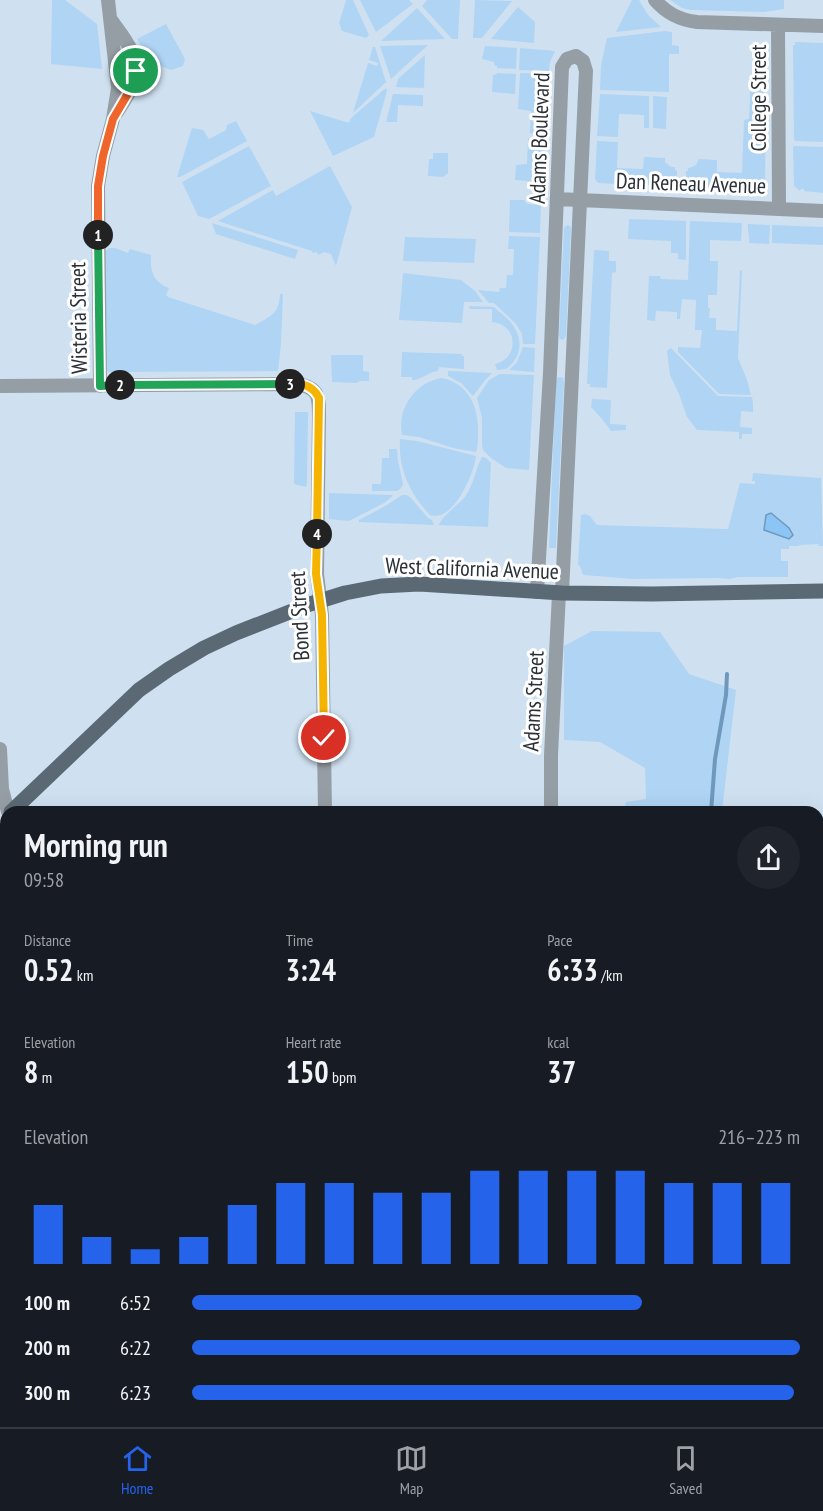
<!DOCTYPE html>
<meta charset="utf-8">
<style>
:root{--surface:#171b24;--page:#20242c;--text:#f1f3f6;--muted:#9ea1a6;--line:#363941;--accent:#2563eb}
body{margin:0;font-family:"PT Sans Narrow",sans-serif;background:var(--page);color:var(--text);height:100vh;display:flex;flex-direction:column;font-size:22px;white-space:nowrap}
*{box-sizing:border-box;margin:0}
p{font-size:20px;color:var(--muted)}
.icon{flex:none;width:33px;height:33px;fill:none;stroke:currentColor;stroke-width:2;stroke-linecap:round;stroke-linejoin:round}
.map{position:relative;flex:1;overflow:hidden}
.drawer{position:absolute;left:0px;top:806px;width:824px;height:622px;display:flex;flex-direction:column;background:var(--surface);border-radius:18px 18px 0 0;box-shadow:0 6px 24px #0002}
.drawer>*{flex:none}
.pin{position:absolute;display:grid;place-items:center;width:51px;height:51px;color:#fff;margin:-26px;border:3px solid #fff;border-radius:50%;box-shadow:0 2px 6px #0007}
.km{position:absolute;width:30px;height:30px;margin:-15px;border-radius:50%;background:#222;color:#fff;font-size:16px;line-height:30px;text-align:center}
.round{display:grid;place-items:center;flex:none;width:63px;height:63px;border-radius:32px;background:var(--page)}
.overview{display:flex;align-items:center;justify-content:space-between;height:102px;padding:0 24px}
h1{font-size:33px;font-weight:800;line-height:45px}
.stats{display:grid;grid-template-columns:repeat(3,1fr);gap:9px;height:102px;padding:6px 24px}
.stats div{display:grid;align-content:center}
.stats b{font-size:30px;font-weight:800}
.stats small{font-size:16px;font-weight:400}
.stats p{font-size:16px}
.chart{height:168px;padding:12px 24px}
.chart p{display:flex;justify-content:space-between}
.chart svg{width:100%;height:108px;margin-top:6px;stroke:var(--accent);stroke-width:6}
ul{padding:0 24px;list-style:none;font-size:20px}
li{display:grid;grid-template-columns:96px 72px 1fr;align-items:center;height:45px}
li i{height:15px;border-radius:8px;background:var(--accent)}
.menu{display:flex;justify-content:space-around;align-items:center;height:84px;border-top:2px solid var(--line);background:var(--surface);font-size:16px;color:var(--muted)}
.menu a{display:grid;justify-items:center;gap:3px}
.menu .current{color:var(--accent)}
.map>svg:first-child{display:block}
</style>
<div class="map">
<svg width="823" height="1427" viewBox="0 0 823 1427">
<rect width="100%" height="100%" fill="#cfe1f1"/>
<!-- green -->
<path fill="#afd4f4" d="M 52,0 L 65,0 L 97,24 L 102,69 L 51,64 Z
M 346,0 L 353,0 L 369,35 L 366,38 L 342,31 L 339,23 Z
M 360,0 L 409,0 L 413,4 L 376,32 Z
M 427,0 L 460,0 L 458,39 L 452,39 L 422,6 Z
M 475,0 L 512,1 L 482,38 L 473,38 Z
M 632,0 L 639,0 L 648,15 L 661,27 L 616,32 Z
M 670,0 L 784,0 L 784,9 L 764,12 L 691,10 L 682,8 Z
M 518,7 L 535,22 L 534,43 L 491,39 Z
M 417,8 L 445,39 L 380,41 L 381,41 Z
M 166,24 L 185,59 L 183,66 L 171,70 L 146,60 L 142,47 L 137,39 Z
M 665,31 L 672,32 L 672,45 L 679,46 L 679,54 L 669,54 L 669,92 L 600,90 L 601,65 L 607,38 Z
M 795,42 L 823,43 L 823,142 L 795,141 L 794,139 L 793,45 L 795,45 Z
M 428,45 L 391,79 L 380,46 Z
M 485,46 L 517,48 L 516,69 L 497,68 L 497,66 L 495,66 L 494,62 L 482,59 Z
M 373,47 L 375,47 L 386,82 L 353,113 L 368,63 L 377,66 L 378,63 L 369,60 Z
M 520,48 L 555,51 L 550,62 L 549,71 L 519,70 Z
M 425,55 L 424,88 L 396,87 L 398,79 Z
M 497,73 L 516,74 L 515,94 L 492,92 L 493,75 L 497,74 Z
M 520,73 L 548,74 L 546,134 L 530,133 L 531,111 L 518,109 Z
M 751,75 L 765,75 L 766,77 L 765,186 L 763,189 L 758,191 L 686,188 L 686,171 L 688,171 L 688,168 C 694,167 698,165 698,159 L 717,160 L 717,172 L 742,173 L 744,120 L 749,119 Z
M 386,88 L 387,91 L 374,137 L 333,156 L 310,111 L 349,123 L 351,118 Z
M 393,94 L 423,95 L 423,106 L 398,105 L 397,122 L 386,122 Z
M 600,94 L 649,96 L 649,128 L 644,128 L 644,115 L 619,114 L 618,137 L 597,136 Z
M 653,96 L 667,97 L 666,129 L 653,128 Z
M 236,121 L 247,141 L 180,177 L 177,177 L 192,128 L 203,130 L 209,139 L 226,130 L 227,125 Z
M 528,139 L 546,140 L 544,182 L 515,180 L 516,165 L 527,164 Z
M 597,141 L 618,142 L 617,168 L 643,169 L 644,157 L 665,158 L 665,162 L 671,167 L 675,167 L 675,170 L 677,171 L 677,187 L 598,183 L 595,179 Z
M 249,146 L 271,186 L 209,219 L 198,216 L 182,182 Z
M 794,146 L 823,147 L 823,193 L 804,191 L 804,189 L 801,189 L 800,191 L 794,186 L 793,148 Z
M 433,153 L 448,153 L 448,173 L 443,177 L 428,176 L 429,159 L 433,159 Z
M 330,166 L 352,207 L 336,266 L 331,254 L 324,252 L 318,255 L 317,252 L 313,253 L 312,251 L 218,221 L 273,190 L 276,196 Z
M 510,200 L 525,200 L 525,202 L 528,204 L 541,205 L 540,233 L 509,232 Z
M 629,219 L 686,221 L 686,260 L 678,259 L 678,253 L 671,253 L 671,241 L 628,239 Z
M 690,221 L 742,223 L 741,241 L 710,240 L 710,261 L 718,261 L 717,295 L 708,295 L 708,308 L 710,308 L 709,318 L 716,318 L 716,330 L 737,331 L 740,270 L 742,271 L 738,358 L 747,380 L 751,395 L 719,394 L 678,352 L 678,347 L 700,348 L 702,330 L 695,330 L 696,300 L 682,299 L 680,319 L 677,319 L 677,312 L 656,311 L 655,321 L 647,320 L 649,276 L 660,276 L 661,279 L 688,280 Z
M 212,223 L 298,250 L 295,259 L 216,234 Z
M 748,224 L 770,225 L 769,244 L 749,243 C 750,236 747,231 748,224 Z
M 567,225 L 570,226 L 571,229 L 566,336 L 563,340 L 560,339 L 559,335 L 564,228 Z
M 772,225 L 823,227 L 823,245 L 772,243 Z
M 509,236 L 540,237 L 535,344 L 523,344 L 522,334 L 516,324 L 494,303 L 489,303 L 478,290 L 499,292 L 500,288 L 506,288 L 507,275 L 513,275 L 514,249 L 508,249 Z
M 405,237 L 476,239 L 474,263 L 403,261 Z
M 109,248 L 115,248 L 128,253 L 130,249 L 151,255 C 150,271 153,282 169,288 L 166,295 L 168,297 L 255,325 C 271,316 279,314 280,294 L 283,294 L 281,344 L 278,371 L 108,372 L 106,368 L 106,251 Z
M 594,250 L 609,251 L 609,261 L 616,261 L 616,272 L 612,273 L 607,388 L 590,387 L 590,384 L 587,384 Z
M 403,273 L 461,280 L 475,291 L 483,302 L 464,302 L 462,323 L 399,320 Z
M 469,306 L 494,307 C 500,313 510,319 514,327 C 524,342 520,359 506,369 L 497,370 L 495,364 C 520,358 518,324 492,322 L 492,309 L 470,309 Z
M 523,347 L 535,348 L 534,372 L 509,370 L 517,362 Z
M 671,348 L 718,396 L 752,397 L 753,403 L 753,412 L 741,411 L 740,427 L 752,428 L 752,434 L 742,434 L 742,439 L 739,439 L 739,432 L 697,430 L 687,417 L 679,394 L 670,375 L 667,351 Z
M 402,352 L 462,354 L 462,356 L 464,356 L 464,369 L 439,367 L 438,371 C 429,372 421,380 412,380 L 412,377 L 401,377 Z
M 331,355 L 363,355 L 363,371 L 369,372 L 369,381 L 360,381 L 356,383 L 332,382 Z
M 448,371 L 492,373 L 486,379 L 473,396 L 461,383 L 448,376 Z
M 500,374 L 534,375 L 529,470 L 506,468 L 491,458 L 483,450 L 482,445 L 482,418 L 477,398 L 489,380 Z
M 560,377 L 563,378 L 564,382 L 556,548 L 549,548 L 556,381 L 557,378 Z
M 441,378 C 469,383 479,408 478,433 C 478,440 478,446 476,452 L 453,448 L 419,437 L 402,435 C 397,408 415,383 441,378 Z
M 592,399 L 611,400 L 610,424 L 626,425 L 626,430 L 611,431 L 603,420 L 591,407 Z
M 295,412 L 308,412 L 307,483 L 306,487 L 294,484 Z
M 400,439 L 417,441 L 476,456 C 474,474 453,523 430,515 C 410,494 398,469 400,439 Z
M 389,449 L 397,449 L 398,461 L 403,484 L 401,488 L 397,491 L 372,491 L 372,484 L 381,484 L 382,458 L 389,458 Z
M 482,457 L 486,458 L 491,463 L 488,527 L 439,525 C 441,517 458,505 465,497 C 474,484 475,470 482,457 Z
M 753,473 L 821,478 L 823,546 L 819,546 L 818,544 L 799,545 L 799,546 L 789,546 L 789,549 L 781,549 L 781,561 L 788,561 L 788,577 L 738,577 L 730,579 L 717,578 L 633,579 L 584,575 L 582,573 L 581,568 L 578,564 L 581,515 L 585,514 L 590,516 L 597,525 L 728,529 L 740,483 L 755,484 L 755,481 L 752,481 Z
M 329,493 L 392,495 L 393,496 L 384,503 L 349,521 L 329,519 Z
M 402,495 L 407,495 L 411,498 L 428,518 L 432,520 L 434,525 L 359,522 L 359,520 L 387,505 Z
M 592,631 L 660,632 L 689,674 L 736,690 L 722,811 L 624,811 L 626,802 L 646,799 L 645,768 L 600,742 L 564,740 L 564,646 Z
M 493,1422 L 696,1422 L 696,1427 L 493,1427 Z"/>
<!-- water -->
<path fill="#8bc4f5" stroke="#6e98bc" stroke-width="1.5" d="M 771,513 L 789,528 L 793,535 L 789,539 L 764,530 L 766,515 Z"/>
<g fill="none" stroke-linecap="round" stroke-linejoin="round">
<!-- stream -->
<path stroke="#6e98bc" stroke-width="4" d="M 711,812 L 715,759 L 726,695 L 727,674
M 641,1422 L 646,1427"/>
<!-- minor -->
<path stroke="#969ea5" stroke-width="14" d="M 655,0 C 667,14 680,20 697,22 L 823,26
M 111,20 C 125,39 142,58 133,83 C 130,93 123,103 117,112
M 778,25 L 779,208
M 557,199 L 823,211
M 0,386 L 298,384 C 319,388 319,397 319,416 L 317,574 L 322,615 L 325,812
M 100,386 L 98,186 L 103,156 L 113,119 L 118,88 L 108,0
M 537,592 L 550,373 L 562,67 L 567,59 L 576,56 L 583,61 L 586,71 L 562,593
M 0,749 L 2,789 L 8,812
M 551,812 L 551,755 L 559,593
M 818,932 L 823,932
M 0,993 L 6,1002
M 0,1313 L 6,1302
M 818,1318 L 823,1318
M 0,1357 L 6,1355
M 315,1422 L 316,1427
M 485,1422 L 485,1427"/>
<!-- major -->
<path stroke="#5b6974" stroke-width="15" d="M 11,812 L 139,690 L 169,669 L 204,648 L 236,633 L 310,604 L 345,593 L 381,586 L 419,584 L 562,593 L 652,594 L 823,591"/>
</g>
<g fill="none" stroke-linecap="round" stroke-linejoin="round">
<defs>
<path id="split-1" d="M 98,235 L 98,186 L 103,156 L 113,119 L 133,85 L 136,71"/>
<path id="split-2" d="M 98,235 L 100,386 L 120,385"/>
<path id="split-3" d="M 120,385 L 290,384"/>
<path id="split-4" d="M 290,384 C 303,383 313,386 319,398 L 317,534"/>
<path id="split-5" d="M 317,534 L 316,574 L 322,615 L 324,738"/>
</defs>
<!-- split-1 casing -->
<use href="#split-1" stroke="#fff" stroke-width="12"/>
<!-- split-2 casing -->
<use href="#split-2" stroke="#fff" stroke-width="12"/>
<!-- split-3 casing -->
<use href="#split-3" stroke="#fff" stroke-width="12"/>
<!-- split-4 casing -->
<use href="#split-4" stroke="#fff" stroke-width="12"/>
<!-- split-5 casing -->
<use href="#split-5" stroke="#fff" stroke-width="12"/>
<!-- split-1 -->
<use href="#split-1" stroke="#f0652b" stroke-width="8"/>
<!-- split-2 -->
<use href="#split-2" stroke="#22a559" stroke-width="8"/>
<!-- split-3 -->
<use href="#split-3" stroke="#22a559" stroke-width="8"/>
<!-- split-4 -->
<use href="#split-4" stroke="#f5b400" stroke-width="8"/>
<!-- split-5 -->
<use href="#split-5" stroke="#f5b400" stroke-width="8"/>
</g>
<g text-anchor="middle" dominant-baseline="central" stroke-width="6" stroke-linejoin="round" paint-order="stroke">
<!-- street labels -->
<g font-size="22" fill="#2a3137" stroke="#fff">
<text transform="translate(758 98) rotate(-90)">College Street</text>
<text transform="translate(539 138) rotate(-88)">Adams Boulevard</text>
<text transform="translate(691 183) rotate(2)">Dan Reneau Avenue</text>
<text transform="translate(78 318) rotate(-91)">Wisteria Street</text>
<text transform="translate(472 568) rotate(2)">West California Avenue</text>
<text transform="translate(299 616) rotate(-93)">Bond Street</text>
<text transform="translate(533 701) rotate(-87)">Adams Street</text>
</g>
</g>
</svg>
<div class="pin" style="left:136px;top:71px;background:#1e9e55"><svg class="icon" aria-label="arrive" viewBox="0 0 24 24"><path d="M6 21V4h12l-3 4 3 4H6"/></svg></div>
<div class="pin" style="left:324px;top:738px;background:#d93025"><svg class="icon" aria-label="check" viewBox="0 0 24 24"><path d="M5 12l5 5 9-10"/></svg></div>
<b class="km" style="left:98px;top:235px">1</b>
<b class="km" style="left:120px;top:385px">2</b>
<b class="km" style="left:290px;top:384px">3</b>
<b class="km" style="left:317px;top:534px">4</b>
<section class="drawer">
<div class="overview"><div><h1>Morning run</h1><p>09:58</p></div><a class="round"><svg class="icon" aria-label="share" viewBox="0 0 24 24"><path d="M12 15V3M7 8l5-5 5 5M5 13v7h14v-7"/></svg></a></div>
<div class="stats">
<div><p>Distance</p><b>0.52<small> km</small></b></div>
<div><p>Time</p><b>3:24</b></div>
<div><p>Pace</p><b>6:33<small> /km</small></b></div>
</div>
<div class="stats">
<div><p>Elevation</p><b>8<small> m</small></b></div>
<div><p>Heart rate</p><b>150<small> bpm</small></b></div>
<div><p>kcal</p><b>37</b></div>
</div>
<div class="chart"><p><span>Elevation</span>216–223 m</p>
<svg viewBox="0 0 160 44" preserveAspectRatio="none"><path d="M5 44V20M15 44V33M25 44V38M35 44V33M45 44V20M55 44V11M65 44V11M75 44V15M85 44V15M95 44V6M105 44V6M115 44V6M125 44V6M135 44V11M145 44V11M155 44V11"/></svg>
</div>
<ul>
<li><b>100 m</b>6:52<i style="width:74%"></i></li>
<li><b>200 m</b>6:22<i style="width:100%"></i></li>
<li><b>300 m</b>6:23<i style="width:99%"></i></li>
</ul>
</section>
</div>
<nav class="menu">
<a class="current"><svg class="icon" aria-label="home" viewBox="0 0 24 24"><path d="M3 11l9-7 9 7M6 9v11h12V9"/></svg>Home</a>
<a><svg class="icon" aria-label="map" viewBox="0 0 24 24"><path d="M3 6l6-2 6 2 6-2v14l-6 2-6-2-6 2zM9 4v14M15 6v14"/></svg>Map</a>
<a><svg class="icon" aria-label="saved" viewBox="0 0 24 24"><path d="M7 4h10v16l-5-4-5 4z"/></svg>Saved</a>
</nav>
